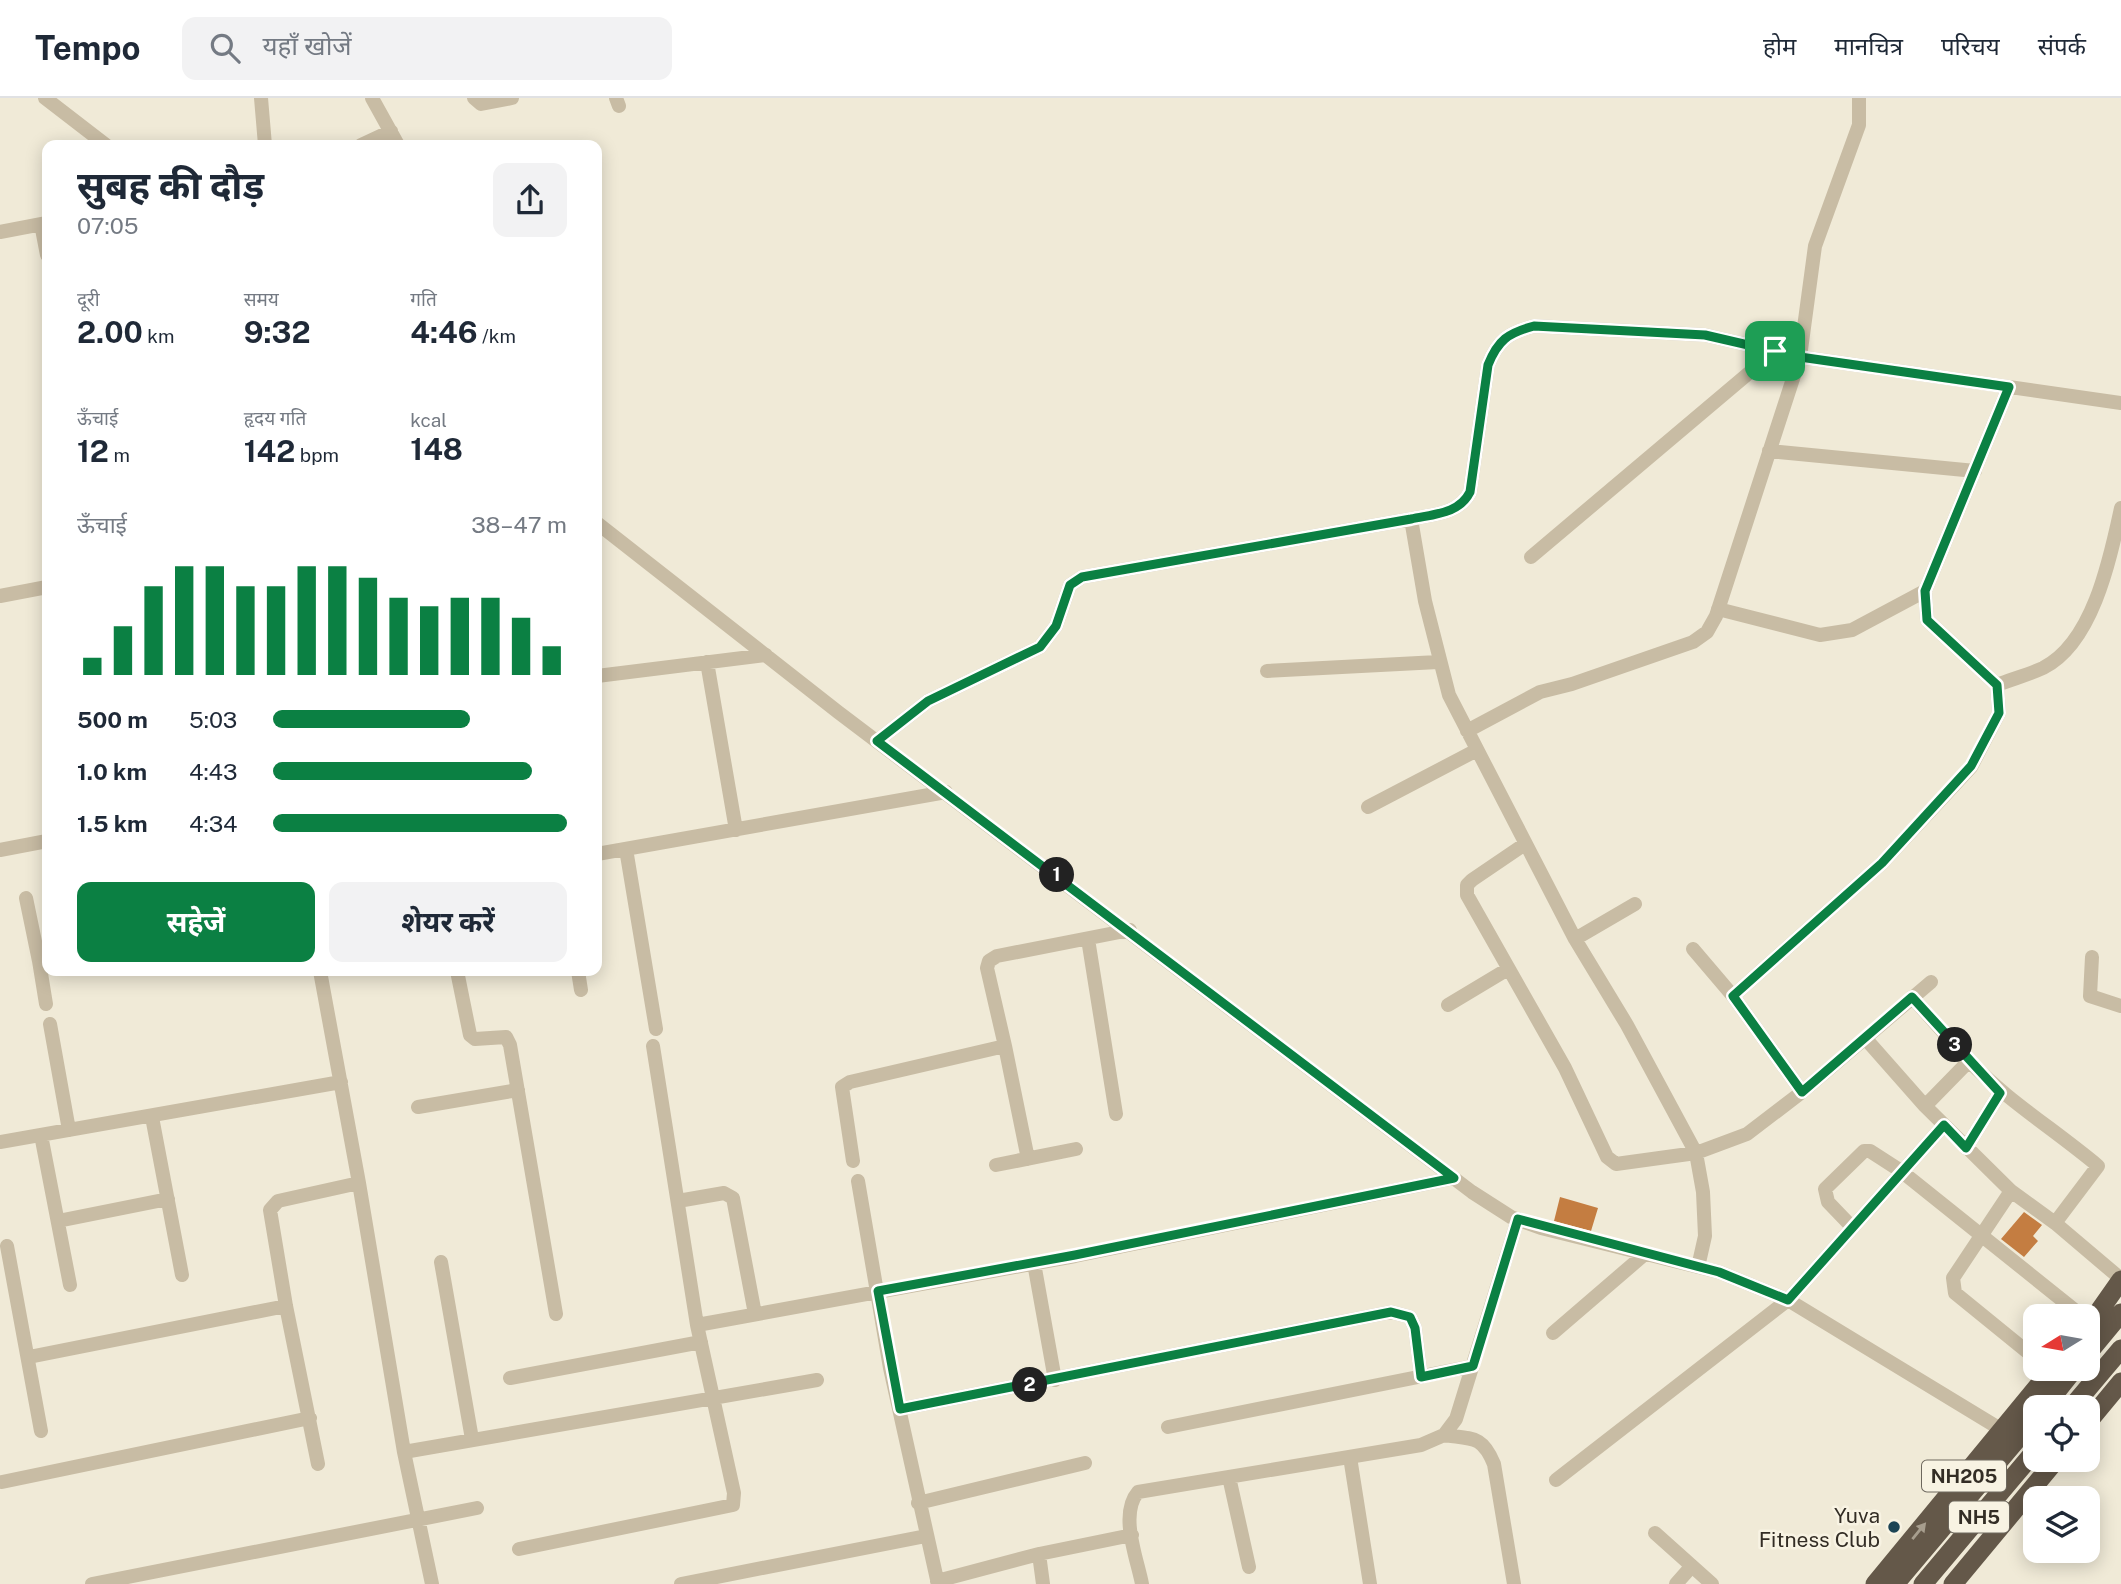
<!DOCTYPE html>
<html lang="hi">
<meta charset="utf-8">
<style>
:root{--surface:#fff;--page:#f2f2f3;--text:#1f2937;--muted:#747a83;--line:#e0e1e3;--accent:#0b8043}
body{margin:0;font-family:"Public Sans","Noto Sans Devanagari",sans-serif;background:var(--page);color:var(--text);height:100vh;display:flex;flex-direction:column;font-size:26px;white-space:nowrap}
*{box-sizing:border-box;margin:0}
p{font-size:23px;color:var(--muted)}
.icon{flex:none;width:38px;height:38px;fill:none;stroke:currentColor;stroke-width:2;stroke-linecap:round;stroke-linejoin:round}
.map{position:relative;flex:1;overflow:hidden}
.side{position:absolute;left:42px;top:42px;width:560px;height:836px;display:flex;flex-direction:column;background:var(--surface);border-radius:14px;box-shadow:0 4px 18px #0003}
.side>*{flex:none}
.needle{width:46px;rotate:259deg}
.buttons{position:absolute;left:2023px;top:1206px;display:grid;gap:14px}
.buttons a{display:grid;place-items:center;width:77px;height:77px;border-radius:14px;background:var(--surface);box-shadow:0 4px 18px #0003;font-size:35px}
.pin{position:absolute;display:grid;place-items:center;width:60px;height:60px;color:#fff;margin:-30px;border-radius:14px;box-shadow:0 4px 10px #0006}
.km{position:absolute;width:35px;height:35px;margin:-18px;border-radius:50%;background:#222;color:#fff;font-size:19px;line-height:35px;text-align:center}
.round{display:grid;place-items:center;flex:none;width:74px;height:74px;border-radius:14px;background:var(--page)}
.summary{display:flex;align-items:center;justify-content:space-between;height:119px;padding:0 35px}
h1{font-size:38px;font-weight:700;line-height:52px}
.stats{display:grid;grid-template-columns:repeat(3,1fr);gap:10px;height:119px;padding:7px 35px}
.stats div{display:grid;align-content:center}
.stats b{font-size:30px;font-weight:700}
.stats small{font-size:19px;font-weight:400}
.stats p{font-size:19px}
.chart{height:196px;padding:14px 35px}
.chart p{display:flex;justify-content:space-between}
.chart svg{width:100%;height:126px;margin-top:7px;stroke:var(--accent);stroke-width:6}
.button{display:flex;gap:14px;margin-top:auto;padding:14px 35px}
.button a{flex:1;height:80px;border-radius:14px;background:var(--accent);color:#fff;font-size:28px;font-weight:700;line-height:80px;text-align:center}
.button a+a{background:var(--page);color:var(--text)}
ul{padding:0 35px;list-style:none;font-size:23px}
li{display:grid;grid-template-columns:112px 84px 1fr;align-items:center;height:52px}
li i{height:18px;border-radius:9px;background:var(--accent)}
header{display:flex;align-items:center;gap:42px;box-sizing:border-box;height:98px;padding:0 35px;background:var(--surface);border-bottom:2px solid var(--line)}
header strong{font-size:33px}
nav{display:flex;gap:38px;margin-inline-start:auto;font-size:24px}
.search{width:490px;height:63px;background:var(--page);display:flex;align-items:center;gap:18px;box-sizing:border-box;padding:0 24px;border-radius:14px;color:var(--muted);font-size:26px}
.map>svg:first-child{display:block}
</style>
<header>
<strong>Tempo</strong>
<div class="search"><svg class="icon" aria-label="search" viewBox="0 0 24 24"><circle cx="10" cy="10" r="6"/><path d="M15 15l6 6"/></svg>यहाँ खोजें</div>
<nav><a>होम</a><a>मानचित्र</a><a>परिचय</a><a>संपर्क</a></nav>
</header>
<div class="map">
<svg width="2121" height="1486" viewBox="0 0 2121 1486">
<rect width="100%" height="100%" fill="#f0ead7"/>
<!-- building -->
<path fill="#c47d41" d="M 1560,1099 L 1598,1110 L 1591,1133 L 1554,1123 Z
M 2024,1114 L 2042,1127 L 2033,1138 L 2038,1143 L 2024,1159 L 2001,1141 Z"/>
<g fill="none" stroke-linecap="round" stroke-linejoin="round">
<!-- minor -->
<path stroke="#c8bca4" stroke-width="14" d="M 45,0 L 106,47
M 261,0 L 265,47
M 372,0 L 398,47
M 474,0 L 481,6 L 512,0
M 616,0 L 619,8
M 361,47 L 391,33
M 41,126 L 47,157
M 0,134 L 47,125
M 1769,353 L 1975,373
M 1411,421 L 1425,503 L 1449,597 L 1575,841 L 1627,927 L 1696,1055 L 1703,1094 L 1705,1138 L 1698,1169
M 597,425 L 838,614 L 1472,1094 L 1511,1119 L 1541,1130 L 1719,1174 L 1788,1202 L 2002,1332
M 1531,459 L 1775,253
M 0,498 L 47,489
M 1718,511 L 1820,537 L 1852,532 L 1925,493
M 707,564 L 736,732
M 1267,573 L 1438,564
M 597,578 L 766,557
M 1997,587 C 2012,581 2028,577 2043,570 C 2093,545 2110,461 2121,410
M 1467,633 L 1540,594 L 1572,586 L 1693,544 L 1707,534 L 1716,518 L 1800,259 L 1815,148 L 1859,27 L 1859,0
M 877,643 L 928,603 L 1040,549 L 1056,528 L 1070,487 L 1082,479 L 1411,421 C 1434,416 1459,416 1470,394 L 1488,267 C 1498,242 1508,235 1534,228 L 1705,237 L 1800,259 L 2121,305
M 1368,709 L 1477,652
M 1525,746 L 1472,782 L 1467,787 L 1467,797 L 1565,970 L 1607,1059 L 1616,1066 L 1696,1055 L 1747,1036 L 1802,994 L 1931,884
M 626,751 L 656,931
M 0,752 L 47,743
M 597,756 L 946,694
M 26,800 L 39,863 L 47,862
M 1088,841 L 1116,1016
M 1575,841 L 1635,806
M 1693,851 L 1733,898 L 1802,994
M 2092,859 L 2090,898 L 2121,908
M 39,863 L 46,906
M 320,873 L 359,1085 L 404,1354 L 432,1486
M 457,873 L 470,937 L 475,941 L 506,939 L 510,947 L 556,1216
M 578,873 L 581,892
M 1733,898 L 1882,765 L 1971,669 L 1999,615 L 1997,587 L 1927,522 L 1925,493 L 2009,289
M 1912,899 L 1969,963
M 1448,907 L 1508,871
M 50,926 L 69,1032
M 1865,940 L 1925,1008
M 1005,948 L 1028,1061
M 418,1009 L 518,992
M 152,1019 L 182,1177
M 41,1037 L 70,1187
M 0,1044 L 341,984
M 1966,1050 L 2000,995
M 853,1063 L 842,989 L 850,984 L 1005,948 L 987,870 L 989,863 L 997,858 L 1130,832
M 996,1067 L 1076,1051
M 858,1083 L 890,1270 L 938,1486
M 2011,1093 L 1953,1180 L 1955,1195 L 2035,1260
M 678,1103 L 724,1095 L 733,1100 L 755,1216
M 58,1123 L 168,1101
M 2055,1125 L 2011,1093 L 1925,1008 L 1969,963 C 2008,1003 2055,1032 2098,1068 L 2055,1125 L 2121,1181
M 1852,1129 L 1828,1104 L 1825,1091 L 1864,1053 L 1870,1053 L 1901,1073 L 2082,1218
M 7,1148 L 41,1333
M 441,1164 L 472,1341
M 1034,1165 L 1055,1282
M 697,1227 L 1075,1158 L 1454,1080
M 1553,1235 L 1646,1155
M 29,1259 L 286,1208
M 510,1280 L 701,1244
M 900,1311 L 1391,1214 L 1410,1219 L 1415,1230 L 1421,1279
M 1168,1329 L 1473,1268
M 1444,1337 C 1472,1341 1482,1337 1494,1366 L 1514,1486
M 404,1354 L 817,1282
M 1350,1359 L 1370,1486
M 318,1366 L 286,1208 L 270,1112 L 278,1103 L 359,1085
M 1229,1379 L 1249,1469
M 1556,1382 L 1788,1202 L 1944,1027
M 2,1384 L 310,1320
M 918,1405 L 1085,1365
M 1655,1435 L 1712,1486
M 519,1451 L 733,1407 L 734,1395 L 697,1227 L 653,948
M 1039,1456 L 1043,1486
M 937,1483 L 1039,1456 L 1132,1437
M 92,1486 L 477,1410
M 681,1486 L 926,1438
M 1142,1486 C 1137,1460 1119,1416 1138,1394 L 1421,1347 L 1444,1337 L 1456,1321 L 1518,1121
M 1676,1486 L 1691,1469"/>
<!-- trunk -->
<path stroke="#645849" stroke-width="19" d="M 2088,1229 L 2121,1182
M 2088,1255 L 2121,1215
M 2044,1309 L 2075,1270
M 2072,1309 L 2121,1251
M 2088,1324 L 2121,1284
M 1875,1486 L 2053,1270
M 1895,1486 L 2035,1320
M 1923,1486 L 2035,1353
M 1953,1486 L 2056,1362"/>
</g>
<!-- one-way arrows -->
<defs><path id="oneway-solid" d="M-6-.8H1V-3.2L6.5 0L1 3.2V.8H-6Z" transform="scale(1.75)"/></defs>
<use fill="#a79e8e" href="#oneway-solid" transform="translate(1919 1433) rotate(-51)"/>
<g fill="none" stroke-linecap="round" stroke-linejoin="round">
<defs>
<path id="route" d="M 1534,228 L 1705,237 L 1800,259 L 2009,289 L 1925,493 L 1927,522 L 1997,587 L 1999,615 L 1971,668 L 1882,765 L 1733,898 L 1802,994 L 1912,899 L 2000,995 L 1966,1050 L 1944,1027 L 1788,1202 L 1719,1174 L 1518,1121 L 1473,1268 L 1421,1279 L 1415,1230 L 1410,1219 L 1391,1214 L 900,1311 L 878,1193 L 1075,1157 L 1454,1080 L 877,643 L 928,603 L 1040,549 L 1056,528 L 1070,487 L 1082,479 L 1411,421 C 1434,416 1459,416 1470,394 L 1488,267 C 1498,242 1508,235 1534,228 Z"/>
</defs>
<!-- route casing -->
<use href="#route" stroke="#fff" stroke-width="14"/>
<!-- route -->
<use href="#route" stroke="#0b8043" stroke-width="9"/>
</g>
<!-- markers -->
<circle fill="#1c4454" stroke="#f8f3e3" stroke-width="2.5" cx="1894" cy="1429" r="7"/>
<g text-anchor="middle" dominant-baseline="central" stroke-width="5" stroke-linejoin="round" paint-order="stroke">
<!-- shield labels -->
<g fill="#f8f3e3" stroke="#6e685e" stroke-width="2">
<rect x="1922" y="1362.5" width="84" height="31" rx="5"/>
<rect x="1949" y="1403.5" width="60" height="31" rx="5"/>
</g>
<g font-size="19" font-weight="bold" fill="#332d25">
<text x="1964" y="1378">NH205</text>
<text x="1979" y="1419">NH5</text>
</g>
<!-- poi labels -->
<g font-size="21" fill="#332d25" stroke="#f8f3e3" text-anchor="end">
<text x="1880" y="1417">Yuva<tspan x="1880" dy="24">Fitness Club</tspan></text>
</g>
</g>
</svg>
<div class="buttons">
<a><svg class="needle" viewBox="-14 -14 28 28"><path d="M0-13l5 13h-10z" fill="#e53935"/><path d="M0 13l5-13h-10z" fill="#747a83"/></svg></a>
<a><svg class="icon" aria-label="locate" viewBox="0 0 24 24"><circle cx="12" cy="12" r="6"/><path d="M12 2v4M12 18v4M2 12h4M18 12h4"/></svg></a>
<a><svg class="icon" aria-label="layers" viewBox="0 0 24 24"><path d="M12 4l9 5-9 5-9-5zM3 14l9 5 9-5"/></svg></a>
</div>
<div class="pin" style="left:1775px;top:253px;background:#1e9e55"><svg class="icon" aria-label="arrive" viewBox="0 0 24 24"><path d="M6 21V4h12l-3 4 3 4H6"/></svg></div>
<b class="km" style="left:1057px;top:777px">1</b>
<b class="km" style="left:1030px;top:1287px">2</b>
<b class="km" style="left:1955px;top:947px">3</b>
<section class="side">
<div class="summary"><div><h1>सुबह की दौड़</h1><p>07:05</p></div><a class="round"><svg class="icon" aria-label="share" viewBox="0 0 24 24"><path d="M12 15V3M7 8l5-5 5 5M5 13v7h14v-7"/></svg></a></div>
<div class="stats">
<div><p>दूरी</p><b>2.00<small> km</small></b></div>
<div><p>समय</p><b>9:32</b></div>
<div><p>गति</p><b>4:46<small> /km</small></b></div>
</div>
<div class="stats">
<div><p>ऊँचाई</p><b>12<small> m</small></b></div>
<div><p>हृदय गति</p><b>142<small> bpm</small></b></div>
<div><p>kcal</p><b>148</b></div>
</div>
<div class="chart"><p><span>ऊँचाई</span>38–47 m</p>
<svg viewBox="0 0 160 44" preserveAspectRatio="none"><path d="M5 44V38M15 44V27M25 44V13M35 44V6M45 44V6M55 44V13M65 44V13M75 44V6M85 44V6M95 44V10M105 44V17M115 44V20M125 44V17M135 44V17M145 44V24M155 44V34"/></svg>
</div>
<ul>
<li><b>500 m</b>5:03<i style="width:67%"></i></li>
<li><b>1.0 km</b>4:43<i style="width:88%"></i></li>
<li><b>1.5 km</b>4:34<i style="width:100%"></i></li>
</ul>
<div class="button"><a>सहेजें</a><a>शेयर करें</a></div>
</section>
</div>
